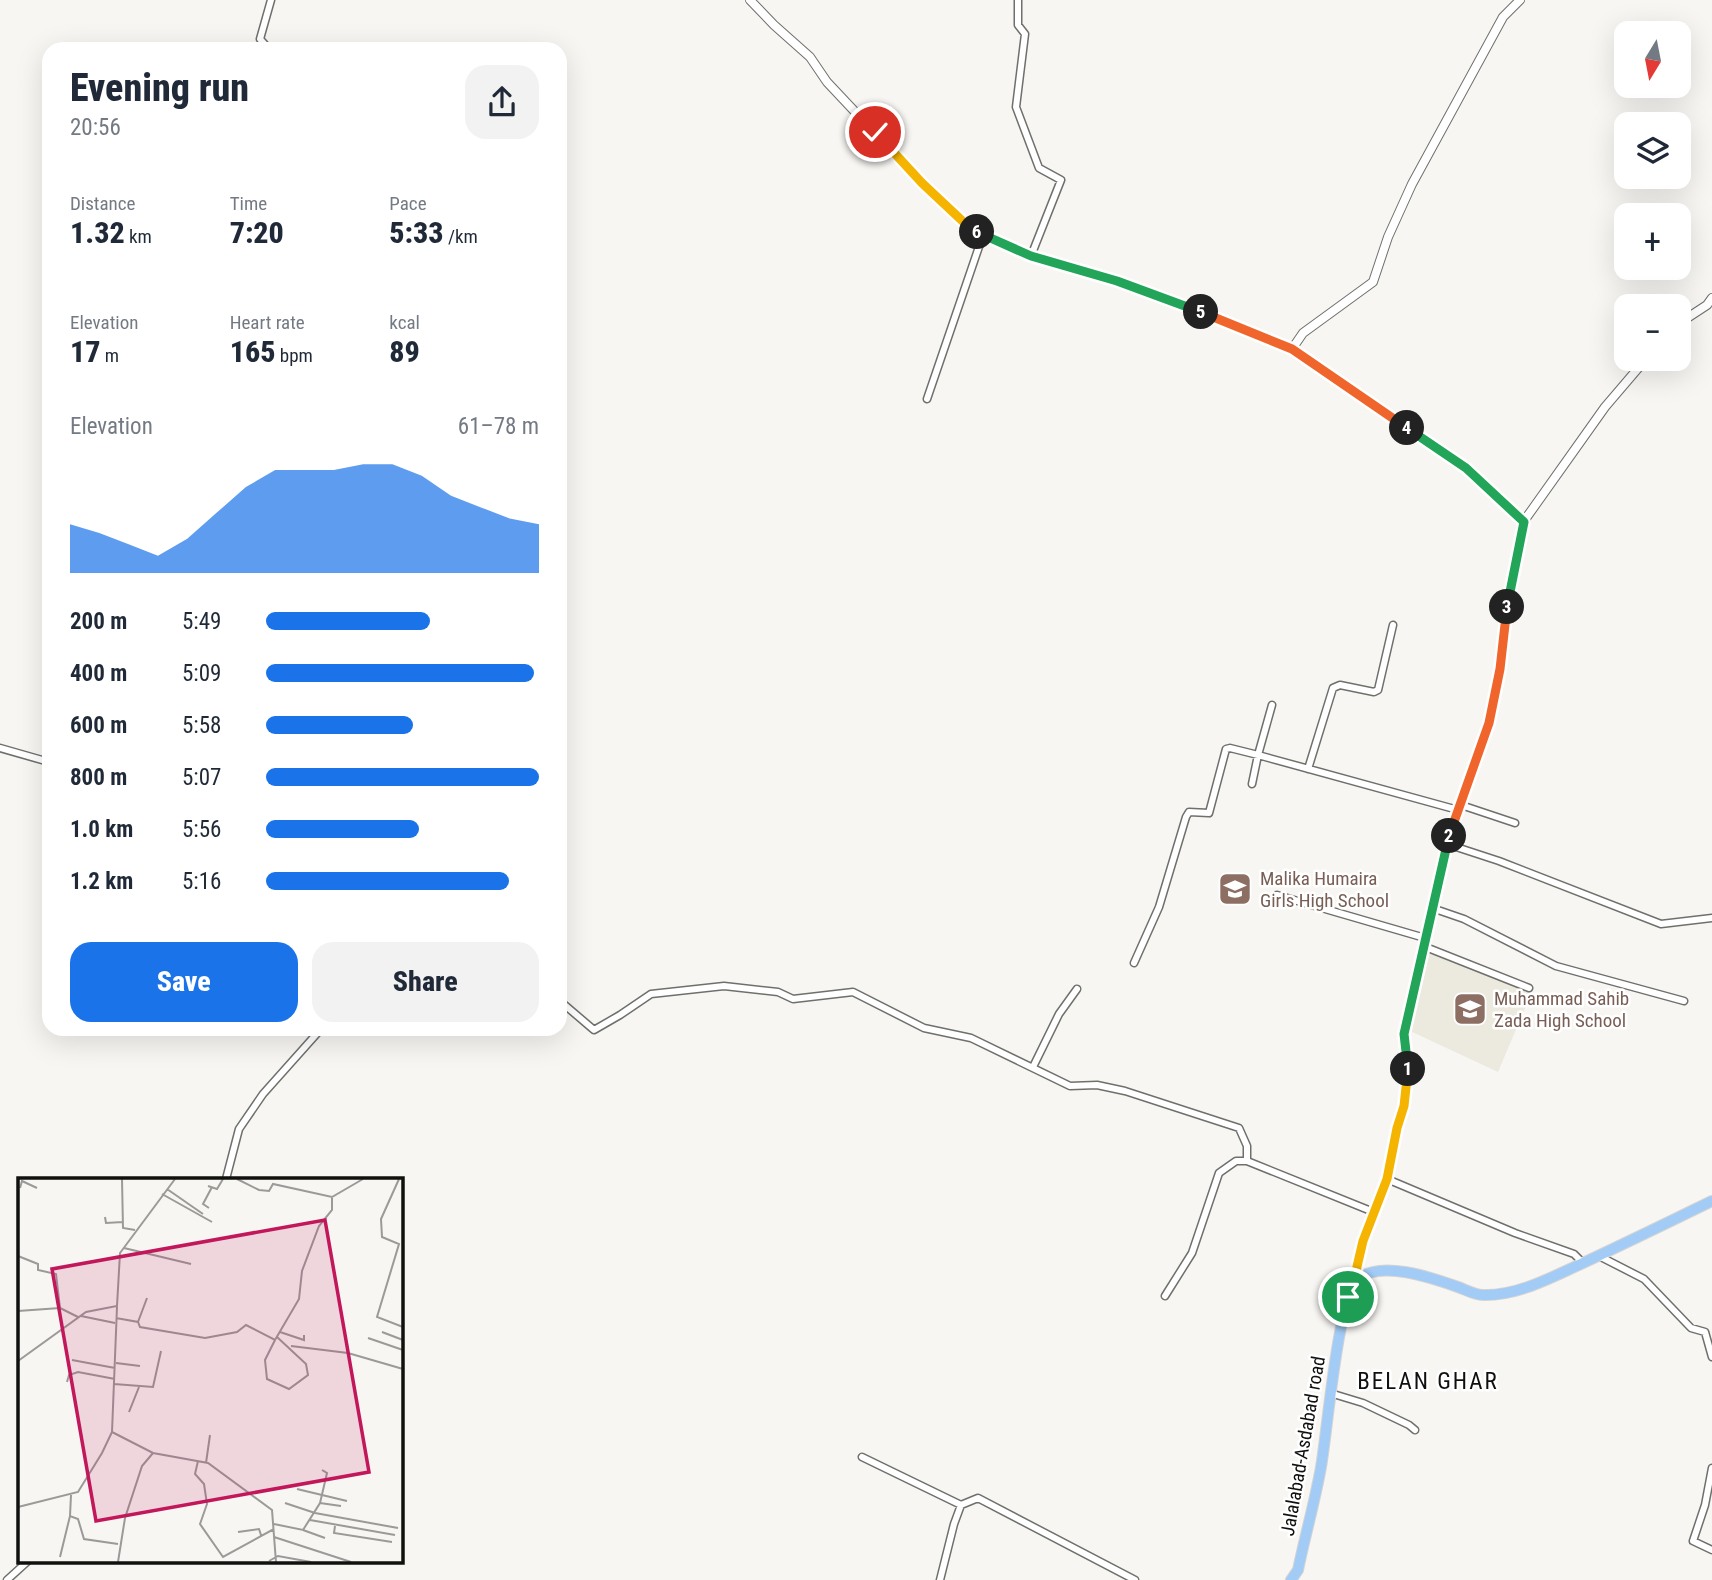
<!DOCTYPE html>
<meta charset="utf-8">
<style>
:root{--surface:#fff;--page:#f2f2f3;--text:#1f2937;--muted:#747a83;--accent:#1a73e8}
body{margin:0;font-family:"Roboto Condensed",sans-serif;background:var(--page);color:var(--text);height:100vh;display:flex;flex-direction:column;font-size:26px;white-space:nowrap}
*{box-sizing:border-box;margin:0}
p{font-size:23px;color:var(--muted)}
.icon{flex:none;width:38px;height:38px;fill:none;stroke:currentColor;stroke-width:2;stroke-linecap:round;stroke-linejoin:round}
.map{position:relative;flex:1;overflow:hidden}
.drawer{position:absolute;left:42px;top:42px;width:525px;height:994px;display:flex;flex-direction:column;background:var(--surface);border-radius:21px;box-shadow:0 7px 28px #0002}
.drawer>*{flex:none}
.needle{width:46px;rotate:190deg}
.tools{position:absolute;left:1614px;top:21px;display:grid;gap:14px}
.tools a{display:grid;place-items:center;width:77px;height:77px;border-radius:14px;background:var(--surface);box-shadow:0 7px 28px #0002;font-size:35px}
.pin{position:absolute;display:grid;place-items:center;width:60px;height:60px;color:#fff;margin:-30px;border:4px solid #fff;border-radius:50%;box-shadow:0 2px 7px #0007}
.km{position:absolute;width:35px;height:35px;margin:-18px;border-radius:50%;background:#222;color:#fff;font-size:19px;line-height:35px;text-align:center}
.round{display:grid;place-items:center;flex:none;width:74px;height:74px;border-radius:21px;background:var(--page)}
.head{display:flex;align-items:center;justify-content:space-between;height:119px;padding:0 28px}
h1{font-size:38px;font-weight:800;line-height:52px}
.stats{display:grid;grid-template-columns:repeat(3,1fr);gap:10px;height:119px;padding:7px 28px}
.stats div{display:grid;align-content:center}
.stats b{font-size:30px;font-weight:800}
.stats small{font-size:19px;font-weight:400}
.stats p{font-size:19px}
.chart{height:196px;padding:14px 28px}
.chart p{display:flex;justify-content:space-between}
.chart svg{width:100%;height:126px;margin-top:7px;fill:var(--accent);opacity:.7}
.button{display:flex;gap:14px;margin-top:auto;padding:14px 28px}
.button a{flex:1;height:80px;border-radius:21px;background:var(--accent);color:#fff;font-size:28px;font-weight:800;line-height:80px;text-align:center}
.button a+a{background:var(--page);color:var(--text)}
ul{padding:0 28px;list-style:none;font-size:23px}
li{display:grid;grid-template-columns:112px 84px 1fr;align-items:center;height:52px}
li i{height:18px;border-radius:9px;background:var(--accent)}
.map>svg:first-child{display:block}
</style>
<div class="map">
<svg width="1712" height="1580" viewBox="0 0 1712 1580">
<rect width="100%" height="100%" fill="#f7f6f3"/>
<!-- built -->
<path fill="#eceadf" d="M 1429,951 L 1534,987 L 1498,1072 L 1410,1031 Z"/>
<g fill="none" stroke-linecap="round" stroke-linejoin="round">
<defs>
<path id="minor" d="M 1018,0 L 1018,25 L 1025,34 L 1016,107 L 1039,168 L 1061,180 L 1031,256
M 269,49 L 260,39 L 271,0
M 927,399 L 983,235
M 0,748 L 49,762
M 1308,769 L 1333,688 L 1340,685 L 1374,692 L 1378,690 L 1393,625
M 1252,784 L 1258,755 L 1272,705
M 1461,805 L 1515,823
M 1447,844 L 1499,861 L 1661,924 L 1712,918
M 1277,895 L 1425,938
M 1432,908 L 1464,919 L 1556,966 L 1684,1001
M 1423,946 L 1529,988
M 1134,963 L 1159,907 L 1186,817 L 1189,812 L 1209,813 L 1226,749 L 1230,748 L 1258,755 L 1458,810
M 560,1001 L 594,1030 L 620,1015 L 651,994 L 724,986 L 778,992 L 793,999 L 853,992 L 924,1028 L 971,1038 L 1070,1086 L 1097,1085 L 1125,1091 L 1239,1128 L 1247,1146 L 1247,1161 L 1376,1213
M 1033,1067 L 1059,1014 L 1077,989
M 226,1179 L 239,1129 L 263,1094 L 321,1029
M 1387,1179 L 1515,1233 L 1574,1254 L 1583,1263
M 1599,1256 L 1644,1279 L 1691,1328 L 1705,1332 L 1712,1357
M 1165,1296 L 1192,1253 L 1219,1173 L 1236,1161 L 1247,1161
M 1330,1393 L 1363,1403 L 1409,1425 L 1415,1430
M 862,1457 L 961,1505 L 978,1498 L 1135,1580
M 1712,1468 L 1705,1505 L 1693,1541 L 1712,1550
M 7,1580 L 28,1561
M 940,1580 L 954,1524 L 961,1505"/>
<path id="tertiary" d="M 750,0 L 774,25 L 810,57 L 827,82 L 922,183 L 972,230 L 1031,256 L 1117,281 L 1292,349 L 1466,468 L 1524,521
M 1678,324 L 1707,305 L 1712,298
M 1292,349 L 1303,333 L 1373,282 L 1388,237 L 1412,184 L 1503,17 L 1520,0
M 1353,1285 L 1363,1241 L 1387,1179 L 1397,1128 L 1404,1106 L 1408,1070 L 1404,1034 L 1447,844 L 1489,723 L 1500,669 L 1506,613 L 1524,521 L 1605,407 L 1646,359"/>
<path id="primary" d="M 1291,1580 L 1298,1570 C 1305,1536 1315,1501 1321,1467 C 1327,1434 1338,1298 1357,1280 C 1379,1259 1433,1278 1458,1287 C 1466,1290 1475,1295 1483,1295 C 1518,1296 1552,1277 1583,1263 C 1626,1243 1669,1222 1712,1201"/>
</defs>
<!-- minor casing -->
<use href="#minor" stroke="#6f6f6c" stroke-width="9"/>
<!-- tertiary casing -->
<use href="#tertiary" stroke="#6f6f6c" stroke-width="10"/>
<!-- primary casing -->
<use href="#primary" stroke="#d4d4d4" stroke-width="12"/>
<!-- minor -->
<use href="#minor" stroke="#fff" stroke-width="6"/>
<!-- tertiary -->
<use href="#tertiary" stroke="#fff" stroke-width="8"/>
<!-- primary -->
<use href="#primary" stroke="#a2cbf5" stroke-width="10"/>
</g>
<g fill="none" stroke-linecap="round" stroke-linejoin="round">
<defs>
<path id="split-1" d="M 1348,1297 L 1352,1288 L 1363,1241 L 1387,1179 L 1397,1128 L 1404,1106 L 1408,1069"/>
<path id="split-2" d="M 1408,1069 L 1404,1034 L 1449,836"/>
<path id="split-3" d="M 1449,836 L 1489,723 L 1500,669 L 1507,607"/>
<path id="split-4" d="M 1407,428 L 1466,468 L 1524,522 L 1507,607"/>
<path id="split-5" d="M 1201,312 L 1292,349 L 1407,428"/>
<path id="split-6" d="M 977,232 L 1031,256 L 1117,281 L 1201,312"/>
<path id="split-7" d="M 875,132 L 922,183 L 972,230 L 977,232"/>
</defs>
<!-- split-1 casing -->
<use href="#split-1" stroke="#fff" stroke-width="14"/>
<!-- split-2 casing -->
<use href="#split-2" stroke="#fff" stroke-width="14"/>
<!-- split-3 casing -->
<use href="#split-3" stroke="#fff" stroke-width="14"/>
<!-- split-4 casing -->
<use href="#split-4" stroke="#fff" stroke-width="14"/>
<!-- split-5 casing -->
<use href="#split-5" stroke="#fff" stroke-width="14"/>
<!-- split-6 casing -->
<use href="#split-6" stroke="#fff" stroke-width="14"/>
<!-- split-7 casing -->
<use href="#split-7" stroke="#fff" stroke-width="14"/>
<!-- split-1 -->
<use href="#split-1" stroke="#f5b400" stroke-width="9"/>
<!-- split-2 -->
<use href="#split-2" stroke="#22a559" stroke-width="9"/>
<!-- split-3 -->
<use href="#split-3" stroke="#f0652b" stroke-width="9"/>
<!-- split-4 -->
<use href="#split-4" stroke="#22a559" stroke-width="9"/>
<!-- split-5 -->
<use href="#split-5" stroke="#f0652b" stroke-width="9"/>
<!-- split-6 -->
<use href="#split-6" stroke="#22a559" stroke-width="9"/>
<!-- split-7 -->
<use href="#split-7" stroke="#f5b400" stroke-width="9"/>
</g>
<!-- icons -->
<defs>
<symbol id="school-square" viewBox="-11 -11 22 22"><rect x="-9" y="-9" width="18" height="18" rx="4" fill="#8d6e63" stroke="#fff"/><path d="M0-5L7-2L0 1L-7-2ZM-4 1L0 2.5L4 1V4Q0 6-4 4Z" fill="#fff"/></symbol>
</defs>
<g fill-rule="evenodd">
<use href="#school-square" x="1216" y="870" width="38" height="38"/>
<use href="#school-square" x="1451" y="990" width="38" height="38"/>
</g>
<g text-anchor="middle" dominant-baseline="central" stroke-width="5" stroke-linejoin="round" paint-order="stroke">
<!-- education labels -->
<g font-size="19" fill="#785e54" stroke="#fff" text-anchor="start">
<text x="1260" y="878">Malika Humaira<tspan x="1260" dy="22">Girls High School</tspan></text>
<text x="1494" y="998">Muhammad Sahib<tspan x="1494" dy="22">Zada High School</tspan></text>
</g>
<!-- street labels -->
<g font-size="19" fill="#10100f" stroke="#fff">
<text transform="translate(1303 1446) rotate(-80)">Jalalabad-Asdabad road</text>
</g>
<!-- quarter labels -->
<g font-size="23" letter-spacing="2" fill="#10100f" stroke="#fff">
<text x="1428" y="1381">BELAN GHAR</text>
</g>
</g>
<!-- overview -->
<g transform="translate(18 1178)">
<rect width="385" height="385" fill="#f7f6f3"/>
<path fill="none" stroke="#9b9a98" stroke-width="2" d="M 104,1 L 105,50 L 117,52M 219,1 L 241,12 L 251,13 L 255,6 L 314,19 L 345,1M 381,1 L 363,41 L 364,59 L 381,66 L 359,139 L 385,149M 190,8 L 199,11 L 205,1M 2,10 L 4,3 L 19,10M 149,11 L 185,36M 144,16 L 194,44M 191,30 L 185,26 L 194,9M 87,39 L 88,45 L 105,44M 106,70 L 173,86M 0,78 L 20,86 L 20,92 L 38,96 L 42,130 L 60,139M 0,133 L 42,130M 63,138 L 97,145M 98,140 L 120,144 L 122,149 L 187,160 L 219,154 L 228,147 L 257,162 L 281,121 L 284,93 L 301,48 L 314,32 L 314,19M 120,144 L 129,120M 262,154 L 286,162 L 286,157M 364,154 L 385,162M 350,160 L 385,172M 257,162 L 247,182 L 249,201 L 271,211 L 290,197 L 288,186 L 259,159M 273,168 L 330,175 L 385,191M 54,182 L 97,190M 0,183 L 68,134 L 99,128 L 102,75 L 157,1M 98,185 L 122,188M 49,204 L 51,197 L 60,194 L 97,201M 96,206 L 135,209 L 143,173M 111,234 L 121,209M 94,254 L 135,275 L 190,285 L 254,332 L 258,384M 180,283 L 177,296 L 186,306 L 189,326 L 182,346 L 205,379 L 256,351M 188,285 L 192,257M 279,311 L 329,323M 267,325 L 297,335 L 380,350M 302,325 L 323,328M 0,329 L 60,314 L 84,275 L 94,254 L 99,129M 52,338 L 53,317M 292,342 L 377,357M 256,346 L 285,352 L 302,325 L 309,295 L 304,292M 317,348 L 316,355 L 374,364M 285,352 L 307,360M 220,354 L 241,351 L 243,357M 256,359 L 333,384M 42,379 L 52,338 L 60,341 L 66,361 L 100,366M 251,383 L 260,378 L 293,384M 100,384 L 107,340 L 124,288 L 135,275"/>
<path fill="#c2185b" fill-opacity="0.15" stroke="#c2185b" stroke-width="3.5" d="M 307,42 L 351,294 L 78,343 L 34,91 Z"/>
<rect width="385" height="385" fill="none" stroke="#10100f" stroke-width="3.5"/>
</g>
</svg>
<div class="tools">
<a><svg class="needle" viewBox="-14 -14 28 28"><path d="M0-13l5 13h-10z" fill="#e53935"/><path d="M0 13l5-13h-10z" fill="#747a83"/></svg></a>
<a><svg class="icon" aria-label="layers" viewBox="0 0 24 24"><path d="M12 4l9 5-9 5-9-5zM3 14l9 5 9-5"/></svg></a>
<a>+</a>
<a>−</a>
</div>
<div class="pin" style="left:1348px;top:1297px;background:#1e9e55"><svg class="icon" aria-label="arrive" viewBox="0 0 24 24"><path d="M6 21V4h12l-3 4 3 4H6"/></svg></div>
<div class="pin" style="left:875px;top:132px;background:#d93025"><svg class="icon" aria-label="check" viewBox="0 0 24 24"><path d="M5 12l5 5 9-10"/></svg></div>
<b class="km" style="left:1408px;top:1069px">1</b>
<b class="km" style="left:1449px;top:836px">2</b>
<b class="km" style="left:1507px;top:607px">3</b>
<b class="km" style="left:1407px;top:428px">4</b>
<b class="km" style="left:1201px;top:312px">5</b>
<b class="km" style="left:977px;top:232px">6</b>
<section class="drawer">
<div class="head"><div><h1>Evening run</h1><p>20:56</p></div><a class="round"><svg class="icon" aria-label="share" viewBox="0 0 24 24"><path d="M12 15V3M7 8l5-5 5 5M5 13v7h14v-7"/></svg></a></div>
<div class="stats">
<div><p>Distance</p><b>1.32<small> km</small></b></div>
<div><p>Time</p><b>7:20</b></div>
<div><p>Pace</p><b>5:33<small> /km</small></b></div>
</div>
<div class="stats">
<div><p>Elevation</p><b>17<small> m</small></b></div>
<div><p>Heart rate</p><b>165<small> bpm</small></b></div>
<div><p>kcal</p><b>89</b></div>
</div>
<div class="chart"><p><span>Elevation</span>61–78 m</p>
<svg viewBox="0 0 160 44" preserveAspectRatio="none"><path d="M0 44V27L10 30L20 34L30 38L40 32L50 23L60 14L70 8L80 8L90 8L100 6L110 6L120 10L130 17L140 21L150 25L160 27V44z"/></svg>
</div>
<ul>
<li><b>200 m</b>5:49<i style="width:60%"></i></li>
<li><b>400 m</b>5:09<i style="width:98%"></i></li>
<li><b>600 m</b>5:58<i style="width:54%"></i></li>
<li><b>800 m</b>5:07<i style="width:100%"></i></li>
<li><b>1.0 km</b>5:56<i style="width:56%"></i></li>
<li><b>1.2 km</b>5:16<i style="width:89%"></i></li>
</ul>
<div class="button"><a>Save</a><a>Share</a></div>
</section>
</div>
